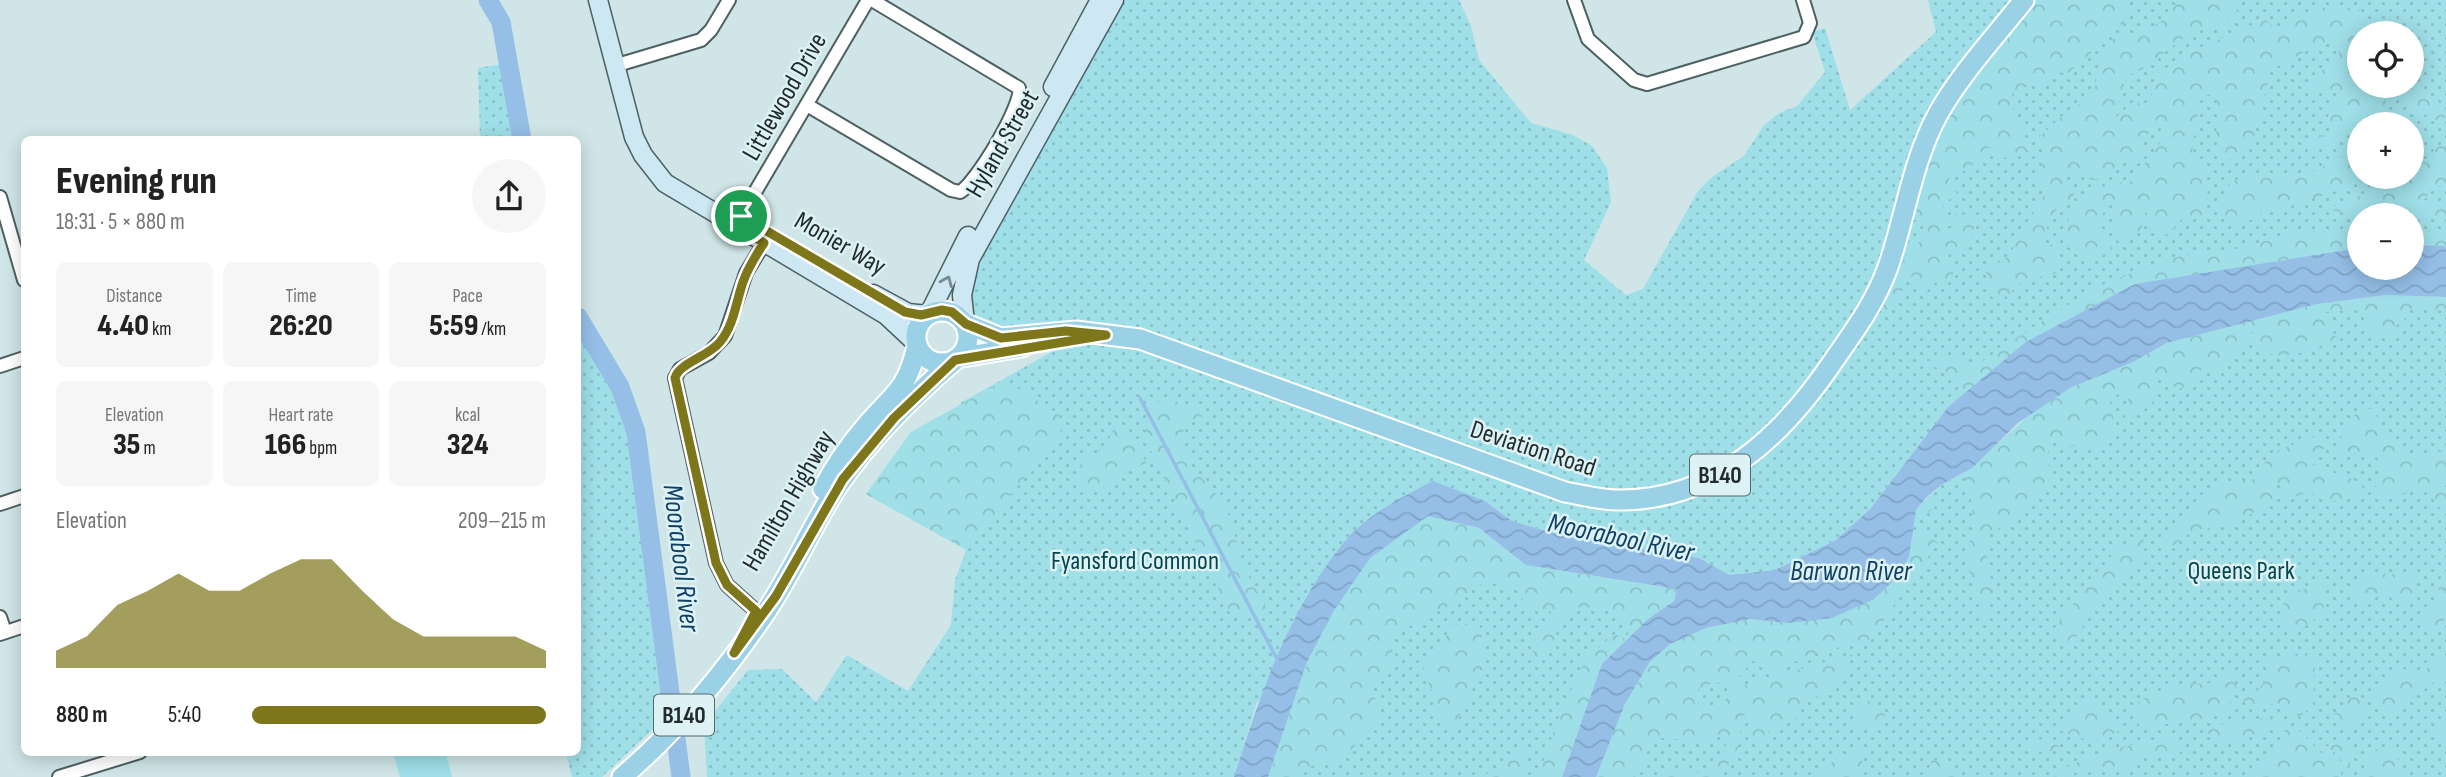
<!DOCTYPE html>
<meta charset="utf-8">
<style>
:root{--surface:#fff;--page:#f6f6f6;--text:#222;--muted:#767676;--accent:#7e761a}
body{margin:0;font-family:"Sofia Sans Condensed",sans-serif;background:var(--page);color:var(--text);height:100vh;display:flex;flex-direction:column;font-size:26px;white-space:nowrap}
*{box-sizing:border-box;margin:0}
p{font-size:23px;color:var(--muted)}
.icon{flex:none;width:38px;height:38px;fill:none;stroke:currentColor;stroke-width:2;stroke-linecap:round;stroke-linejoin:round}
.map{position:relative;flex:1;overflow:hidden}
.details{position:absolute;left:21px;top:136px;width:560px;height:620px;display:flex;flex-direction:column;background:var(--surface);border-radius:10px;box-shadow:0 4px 18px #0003}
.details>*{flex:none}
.fabs{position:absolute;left:2347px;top:21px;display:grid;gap:14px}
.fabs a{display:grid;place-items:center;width:77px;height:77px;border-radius:50%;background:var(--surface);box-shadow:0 4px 18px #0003;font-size:35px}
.pin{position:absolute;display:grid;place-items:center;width:60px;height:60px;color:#fff;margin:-30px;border:4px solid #fff;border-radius:50%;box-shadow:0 2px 7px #0007}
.round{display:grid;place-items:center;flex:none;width:74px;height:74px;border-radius:37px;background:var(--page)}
.head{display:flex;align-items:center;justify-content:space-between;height:119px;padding:0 35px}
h1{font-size:38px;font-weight:800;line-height:52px}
.figures{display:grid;grid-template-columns:repeat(3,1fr);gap:10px;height:119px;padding:7px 35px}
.figures div{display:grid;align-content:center;border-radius:10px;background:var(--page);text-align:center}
.figures b{font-size:30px;font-weight:800}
.figures small{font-size:19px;font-weight:400}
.figures p{font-size:19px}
.chart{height:196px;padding:14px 35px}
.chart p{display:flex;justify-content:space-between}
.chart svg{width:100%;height:126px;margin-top:7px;fill:var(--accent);opacity:.7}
ul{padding:0 35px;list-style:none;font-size:23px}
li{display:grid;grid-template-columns:112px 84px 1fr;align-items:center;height:52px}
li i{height:18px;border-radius:9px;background:var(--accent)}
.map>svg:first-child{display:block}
</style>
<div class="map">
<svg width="2446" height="777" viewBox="0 0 2446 777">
<defs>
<pattern id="grass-dots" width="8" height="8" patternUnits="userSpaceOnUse" patternTransform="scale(1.75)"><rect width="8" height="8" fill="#9fdfe8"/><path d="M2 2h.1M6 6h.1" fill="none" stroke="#89c0c7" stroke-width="1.8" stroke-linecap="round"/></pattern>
<pattern id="forest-crowns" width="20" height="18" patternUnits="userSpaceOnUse" patternTransform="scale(1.75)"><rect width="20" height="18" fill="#9fdfe8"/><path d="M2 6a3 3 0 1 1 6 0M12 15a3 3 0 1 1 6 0" fill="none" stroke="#89c0c7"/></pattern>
<pattern id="water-waves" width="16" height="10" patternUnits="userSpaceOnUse" patternTransform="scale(1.75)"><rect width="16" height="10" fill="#95bfe7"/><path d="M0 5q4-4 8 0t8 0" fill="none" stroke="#80a4c6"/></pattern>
</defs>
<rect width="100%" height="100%" fill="#cfe5e7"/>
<!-- grass -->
<path fill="url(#grass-dots)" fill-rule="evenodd" d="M 1120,0 L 1459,0 L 1471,26 L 1479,60 L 1531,123 L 1573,135 L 1592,146 L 1607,168 L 1611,202 L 1584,260 L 1626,295 L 1643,289 L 1698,191 L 1712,177 L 1744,156 L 1764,125 L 1779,113 L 1797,106 L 1825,72 L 1812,32 L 1825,28 L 1850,110 L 1936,32 L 1928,0 L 2446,0 L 2446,246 L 2412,245 L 2412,215 L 2359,215 L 2359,248 L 2340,249 L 1986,376 L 1948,407 L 1871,508 L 1836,540 L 1775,570 L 1729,575 L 1699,558 L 1563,536 L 1512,521 L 1485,501 L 1257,702 L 1234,777 L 707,777 L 704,725 L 748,670 L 782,669 L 816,702 L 847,655 L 908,691 L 951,625 L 955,580 L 966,550 L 866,494 L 962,402 L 1055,350 L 1094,344 L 1105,335 L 1017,338 L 966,324 L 968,298 L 992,231 ZM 2359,33 L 2412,33 L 2412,86 L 2359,86 ZM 2359,124 L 2412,124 L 2412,177 L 2359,177 Z
M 508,63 L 522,140 L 480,140 L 478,68 Z
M 2446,297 L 2446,777 L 1596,777 L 1624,706 L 1908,557 L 1916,510 L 1941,485 L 2251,320 Z
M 578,312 L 602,341 L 633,448 L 654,643 L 666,717 L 602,777 L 572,777 L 566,753 L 578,752 Z
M 1428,516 L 1647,620 C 1603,659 1580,722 1562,777 L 1268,777 Z"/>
<!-- forest -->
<path fill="url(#forest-crowns)" d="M 2038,0 L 2129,0 L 2123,24 L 2108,29 C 2098,48 2084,60 2067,74 L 2056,71 L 2049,74 L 2051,81 L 2040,87 L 2030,85 L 2012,94 L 2015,124 L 2022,128 L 2022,135 L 2030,140 L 2029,150 L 2018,154 L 2011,161 L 1988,147 L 1986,155 L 1962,172 L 1956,169 L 1948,181 L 1955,187 L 1957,194 L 1943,204 L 1946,218 L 1942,229 L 1951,228 L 1956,214 L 1970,215 L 1975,224 L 1970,240 L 1959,256 L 1953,252 L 1946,257 L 1954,269 L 1952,283 C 1939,277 1932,284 1925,294 L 1919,290 L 1911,275 L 1894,306 L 1886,311 L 1882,303 L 1905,257 L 1919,242 L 1926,223 L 1911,219 L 1936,139 L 1962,95 Z
M 2179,0 L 2241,0 L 2235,15 L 2223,26 L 2194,30 L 2141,70 L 2127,76 L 2113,120 L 2135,100 L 2149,111 L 2155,75 L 2197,49 L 2265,19 L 2276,30 C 2311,10 2319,2 2360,10 L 2366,33 L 2359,33 L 2359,86 L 2386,86 L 2384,91 L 2388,124 L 2359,121 L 2326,147 L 2307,152 L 2310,141 L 2332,132 L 2328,116 L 2338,90 L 2310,91 L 2316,74 L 2341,58 L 2334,42 L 2321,43 L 2271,70 C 2267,96 2255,119 2254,146 L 2233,158 L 2220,160 L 2216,132 L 2218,95 L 2201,94 L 2192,152 C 2207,175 2210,187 2206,215 L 2182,219 L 2169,235 L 2150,232 L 2146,210 L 2141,231 L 2118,242 L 2113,202 L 2098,219 L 2111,249 L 2092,264 L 2065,245 C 2065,202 2089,184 2130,182 L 2157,148 L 2167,127 L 2158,118 L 2141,146 L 2138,164 L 2123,160 L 2110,174 L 2092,181 L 2079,171 L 2064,179 L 2065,186 L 2075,188 L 2073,202 L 2058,207 L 2040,240 L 2057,247 L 2057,273 L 2024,281 L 1999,302 L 1991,296 L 1985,266 L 2008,257 L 2044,195 L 2052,191 L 2038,179 L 2045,158 L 2039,137 L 2068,111 L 2094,95 L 2098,67 L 2115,35 C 2148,33 2161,27 2179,0 Z
M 2412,82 L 2445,107 L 2445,124 C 2425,116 2407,105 2395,86 L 2412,86 Z
M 2446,140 L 2446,186 L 2434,187 L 2424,200 L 2446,202 L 2446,218 L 2359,216 L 2326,209 L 2385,186 L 2398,193 L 2428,156 Z
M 2359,144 L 2359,177 L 2375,177 L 2372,179 L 2282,209 L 2263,208 L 2259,219 L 2228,223 L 2216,207 L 2231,182 L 2253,172 L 2282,176 L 2317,170 L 2356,149 Z
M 2304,230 L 2359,232 L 2359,248 L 2135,284 L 1986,376 L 1957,399 L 1961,378 L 1923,362 L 1953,356 L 1971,369 L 2054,313 L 2108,282 L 2183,255 L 2229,251 Z
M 2446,230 L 2446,246 L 2412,245 L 2412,231 Z
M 2386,295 L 2446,297 L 2446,311 L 2412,308 L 2404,320 L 2393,328 L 2391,338 L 2374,336 L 2367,327 L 2361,310 L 2321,312 L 2337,339 C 2310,351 2284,363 2256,349 L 2253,330 L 2232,363 L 2210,374 L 2203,368 L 2187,387 L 2177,389 L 2158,375 L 2155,400 L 2139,414 L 2125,417 L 2128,399 L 2123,388 L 2109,404 L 2117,430 L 2101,451 L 2079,445 L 2065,448 L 2059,438 L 2048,445 L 2049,487 L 2013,521 L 1987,535 C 1982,567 2004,589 1983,619 L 1970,573 L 1968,543 L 1975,534 L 1971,499 L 1963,474 L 2034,411 L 2070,388 L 2133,362 L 2167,343 L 2317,304 Z
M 1005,380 L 1059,415 L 1061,431 L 967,550 L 866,494 L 911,432 Z
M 1168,399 L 1195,408 L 1202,418 L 1183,421 L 1184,444 L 1192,467 L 1226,505 L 1244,568 L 1269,613 L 1246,619 L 1230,613 L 1152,454 L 1143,426 L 1151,404 Z
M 2358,409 L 2372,409 C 2382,423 2393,452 2413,455 C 2425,456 2433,449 2446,453 L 2446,484 L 2442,486 L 2446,487 L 2446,512 L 2443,512 L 2426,488 L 2393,497 L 2373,493 L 2382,471 L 2379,458 L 2332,453 Z
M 1114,428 C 1131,429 1141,448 1146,463 C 1138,467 1128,470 1120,475 C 1103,486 1099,498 1077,487 C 1074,476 1078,465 1087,457 L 1092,458 L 1108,441 Z
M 2316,436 L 2330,440 L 2312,464 C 2328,473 2348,474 2363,486 L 2360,495 L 2331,502 L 2308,492 L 2286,500 L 2279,484 L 2273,482 L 2274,498 C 2253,516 2223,531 2195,529 L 2166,551 L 2159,545 L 2222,483 L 2256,479 L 2269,454 Z
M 1932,493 L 1937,505 L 1915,524 L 1916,510 Z
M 1428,516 L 1479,528 L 1526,565 L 1677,589 L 1674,601 L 1628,637 L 1627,625 L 1604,608 L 1574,607 L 1559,622 L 1551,649 L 1537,658 L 1531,648 L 1551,612 L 1546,609 L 1528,612 L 1517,589 L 1486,582 L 1393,636 L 1392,670 L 1372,690 L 1382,718 L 1342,759 L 1304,768 L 1299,777 L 1268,777 L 1307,662 L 1333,612 L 1370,558 Z
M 1922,530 L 1938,543 L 1871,639 L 1811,655 L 1775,670 L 1753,661 L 1731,686 L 1715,682 L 1698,689 L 1698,703 L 1715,708 L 1741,686 L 1856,653 L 1847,666 L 1841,685 L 1800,705 L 1799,717 L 1769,730 L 1764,744 L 1751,740 L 1751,723 L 1746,714 L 1735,723 L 1740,727 L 1740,744 L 1721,777 L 1661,777 L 1671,765 L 1680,772 L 1708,773 C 1719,763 1721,750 1730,739 L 1723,731 L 1712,741 L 1659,738 L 1647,746 L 1644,763 L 1635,777 L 1596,777 L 1624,706 L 1649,663 L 1670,644 L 1706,628 L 1750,619 L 1788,623 L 1832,618 L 1874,599 L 1896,578 L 1908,557 L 1913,539 Z
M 2144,539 L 2143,562 L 2093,610 L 2069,649 L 2054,630 L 2057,624 L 2119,546 Z
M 2373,573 L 2415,576 L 2414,595 L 2403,604 L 2384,594 L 2360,604 L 2353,593 L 2361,575 Z
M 2441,578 L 2446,578 L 2446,618 L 2436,631 L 2422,621 L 2434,608 Z
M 2321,582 L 2325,594 L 2323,613 L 2298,632 L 2279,621 L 2284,598 Z
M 1453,624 L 1479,624 C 1492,662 1469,695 1453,729 L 1434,713 L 1434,698 L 1423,666 L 1438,650 Z
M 1614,634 L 1625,639 L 1602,664 L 1562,777 L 1538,777 L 1559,716 L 1586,658 Z
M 2288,653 L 2308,654 L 2315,661 L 2313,705 L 2300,717 L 2275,704 L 2247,707 L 2243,700 L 2258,690 L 2269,676 L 2264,663 Z
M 2446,657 L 2446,673 L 2388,717 L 2372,700 L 2385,678 L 2404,669 L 2420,676 L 2432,663 Z
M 2233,672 L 2237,689 L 2227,700 L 2237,709 L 2204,718 L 2141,728 L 2130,710 C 2138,700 2161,689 2174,686 C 2198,680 2209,690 2233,672 Z
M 2361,696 L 2368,712 L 2356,725 L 2345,731 L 2339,715 L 2333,714 L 2352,697 Z
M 1861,700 L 1875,702 L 1883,709 L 1885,718 L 1875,731 L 1855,727 L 1854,713 Z
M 2090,701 L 2103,706 L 2109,717 L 2125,726 C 2098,748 2081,740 2053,727 Z
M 2269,717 L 2290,722 L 2222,746 L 2202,727 Z
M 2295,726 L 2323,755 L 2339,764 L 2342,777 L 2252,777 L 2270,752 L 2283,742 L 2284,732 Z
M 2172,736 L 2187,748 L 2176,755 L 2145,754 L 2131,768 L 2074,773 L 2053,777 L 2051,773 L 2105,751 Z
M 2036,739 L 2049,740 L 2060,747 L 2046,754 L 2027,746 Z
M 2338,742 L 2347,743 L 2353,748 L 2349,768 L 2332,750 L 2325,747 Z
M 1863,746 L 1862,766 L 1850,777 L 1813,777 L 1838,758 Z
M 2378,748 L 2391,749 L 2399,761 L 2402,777 L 2369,777 L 2365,770 L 2367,756 Z
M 1523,750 L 1527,764 L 1519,777 L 1482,777 Z
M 1932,760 L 1945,762 L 1954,768 L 1955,777 L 1925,777 Z"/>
<!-- garden -->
<path fill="#9fdfe8" d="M 2446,720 L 2446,750 L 2433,729 Z
M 393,753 L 446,753 L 452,777 L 400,777 Z"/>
<!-- water -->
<path fill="url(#water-waves)" d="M 2412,245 L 2446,246 L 2446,297 L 2386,295 L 2317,304 L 2167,343 L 2133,362 L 2070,388 L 2018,423 L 1972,468 L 1941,485 L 1928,496 L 1916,510 L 1909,557 L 1896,578 L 1874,599 L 1832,618 L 1788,623 L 1750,619 L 1706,628 L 1670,644 L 1649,663 L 1624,706 L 1596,777 L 1562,777 L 1602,664 L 1647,620 L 1674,601 L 1677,589 L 1526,565 L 1479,528 L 1428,516 L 1370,558 L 1333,612 L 1307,662 L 1268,777 L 1234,777 C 1260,694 1289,609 1345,541 C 1368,514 1402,497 1433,481 L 1485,501 L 1512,521 L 1563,536 L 1699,558 L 1729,575 L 1775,570 L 1836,540 L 1871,508 L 1948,407 L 2026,342 L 2135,284 L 2359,248 L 2359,268 L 2412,268 Z"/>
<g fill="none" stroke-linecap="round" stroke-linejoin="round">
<!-- stream -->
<path stroke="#95bfe7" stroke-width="3.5" d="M 1140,398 L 1278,661"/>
<!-- river -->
<path stroke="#95bfe7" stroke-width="19" d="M 488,0 L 501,22 L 522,140
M 578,317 L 620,387 L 636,432 L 681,777"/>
<defs>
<path id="street" d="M 1574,0 L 1588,39 L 1634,80 L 1647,84 L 1804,37 L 1810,23 L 1803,0
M 614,66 L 701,40 L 711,30 L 729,0
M 807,105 L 951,190 L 960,192 C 976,183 1023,105 1019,88 L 872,0
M 0,197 L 24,280
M 741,216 L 868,0
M 0,366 L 24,358
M 0,504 L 24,496
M 756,611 L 727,585 L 716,563 L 675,378 L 680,369 L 709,353 L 725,336 L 746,273 L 764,243
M 0,617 L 5,632
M 0,634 L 24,626
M 59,777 L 140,752"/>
<path id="secondary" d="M 598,0 L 634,137 L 643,155 L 665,183 L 886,315 L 916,343
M 1053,87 L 1100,0
M 873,294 L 908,313 L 927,315
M 929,314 L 968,236
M 965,322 L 962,295 L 970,259 L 1114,0"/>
<path id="primary" d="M916 337a26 26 0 1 1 52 0a26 26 0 1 1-52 0Z
M 966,324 L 1001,338 L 1076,331 L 1140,339 L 1565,492 C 1582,495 1601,500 1618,500 C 1715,501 1783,436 1834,360 C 1855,330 1877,300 1889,264 C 1906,214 1912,162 1938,114 C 1961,73 1995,37 2024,0
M 957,358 L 1022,347
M 823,489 C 835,466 849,446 866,426 C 893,394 907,391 917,346
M 622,777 C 676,731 725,672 765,613 C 793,572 812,525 839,484 C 871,438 913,396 955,360"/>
</defs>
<!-- street casing -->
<use href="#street" stroke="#4d6062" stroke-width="16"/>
<!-- secondary casing -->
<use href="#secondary" stroke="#4d6062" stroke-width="21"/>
<!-- primary casing -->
<use href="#primary" stroke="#fff" stroke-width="23"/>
<!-- street -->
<use href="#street" stroke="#fff" stroke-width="12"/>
<!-- secondary -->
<use href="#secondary" stroke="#cde8f3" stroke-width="18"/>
<!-- primary -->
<use href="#primary" stroke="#9bd1e6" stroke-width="19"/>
</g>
<!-- one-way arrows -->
<defs><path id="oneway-chevron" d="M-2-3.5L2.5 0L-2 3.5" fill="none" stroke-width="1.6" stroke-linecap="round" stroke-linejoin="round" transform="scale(1.75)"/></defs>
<use stroke="#788a90" href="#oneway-chevron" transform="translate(947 281) rotate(-67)"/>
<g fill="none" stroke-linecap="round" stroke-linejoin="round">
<defs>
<path id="route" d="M 741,216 L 905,312 L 921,315 L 942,310 L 952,312 L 966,324 L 1001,338 L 1066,331 L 1106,335 L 955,360 L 894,418 L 843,479 L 776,596 L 734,653 L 756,611 L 727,585 L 716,563 L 675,378 C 679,363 708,357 720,342 C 734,325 736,302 743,282 C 748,268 756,255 764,243 L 736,226 Z"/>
</defs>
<!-- route casing -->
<use href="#route" stroke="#fff" stroke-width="14"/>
<!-- route -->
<use href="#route" stroke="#7e761a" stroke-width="9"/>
</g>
<g text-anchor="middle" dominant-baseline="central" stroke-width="5" stroke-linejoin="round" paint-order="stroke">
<!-- shield labels -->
<g fill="#dcf2f5" stroke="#5a6768" stroke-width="2">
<rect x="1690" y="454.5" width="60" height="41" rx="5"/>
<rect x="654" y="694.5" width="60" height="41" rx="5"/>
</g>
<g font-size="24" font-weight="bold" fill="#232b2c">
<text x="1720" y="475">B140</text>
<text x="684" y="715">B140</text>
</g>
<!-- street labels -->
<g font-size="26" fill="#232b2c" stroke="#dcf2f5">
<text transform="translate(785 97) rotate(-60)">Littlewood Drive</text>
<text transform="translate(1003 144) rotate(-60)">Hyland Street</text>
<text transform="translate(840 244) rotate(30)">Monier Way</text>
<text transform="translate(1533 449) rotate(18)">Deviation Road</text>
<text transform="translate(789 501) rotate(-60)">Hamilton Highway</text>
</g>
<!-- park labels -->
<g font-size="26" fill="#03484f" stroke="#dcf2f5">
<text x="1135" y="561">Fyansford Common</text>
<text x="2241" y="571">Queens Park</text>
</g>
<!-- water labels -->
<g font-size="28" font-style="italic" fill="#114066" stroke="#dcf2f5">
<text transform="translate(1621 538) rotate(12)">Moorabool River</text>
<text transform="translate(681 558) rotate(83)">Moorabool River</text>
<text x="1851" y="571">Barwon River</text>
</g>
</g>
</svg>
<div class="fabs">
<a><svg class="icon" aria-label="locate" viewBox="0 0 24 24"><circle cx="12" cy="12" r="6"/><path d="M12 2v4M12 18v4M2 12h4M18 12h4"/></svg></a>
<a>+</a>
<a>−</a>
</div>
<div class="pin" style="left:741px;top:216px;background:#1e9e55"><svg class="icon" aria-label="arrive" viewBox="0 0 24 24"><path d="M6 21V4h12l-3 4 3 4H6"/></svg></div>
<section class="details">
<div class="head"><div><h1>Evening run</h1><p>18:31 · 5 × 880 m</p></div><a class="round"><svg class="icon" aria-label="share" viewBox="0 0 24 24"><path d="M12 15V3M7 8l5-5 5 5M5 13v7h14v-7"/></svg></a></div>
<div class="figures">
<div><p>Distance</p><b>4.40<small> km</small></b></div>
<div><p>Time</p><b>26:20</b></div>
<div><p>Pace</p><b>5:59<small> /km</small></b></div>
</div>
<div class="figures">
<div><p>Elevation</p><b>35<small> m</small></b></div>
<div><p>Heart rate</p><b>166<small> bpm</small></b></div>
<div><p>kcal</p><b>324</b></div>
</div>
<div class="chart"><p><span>Elevation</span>209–215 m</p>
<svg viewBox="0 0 160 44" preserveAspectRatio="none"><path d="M0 44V38L10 33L20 22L30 17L40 11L50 17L60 17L70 11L80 6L90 6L100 17L110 27L120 33L130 33L140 33L150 33L160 38V44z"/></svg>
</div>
<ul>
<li><b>880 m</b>5:40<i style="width:100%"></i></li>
</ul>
</section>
</div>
